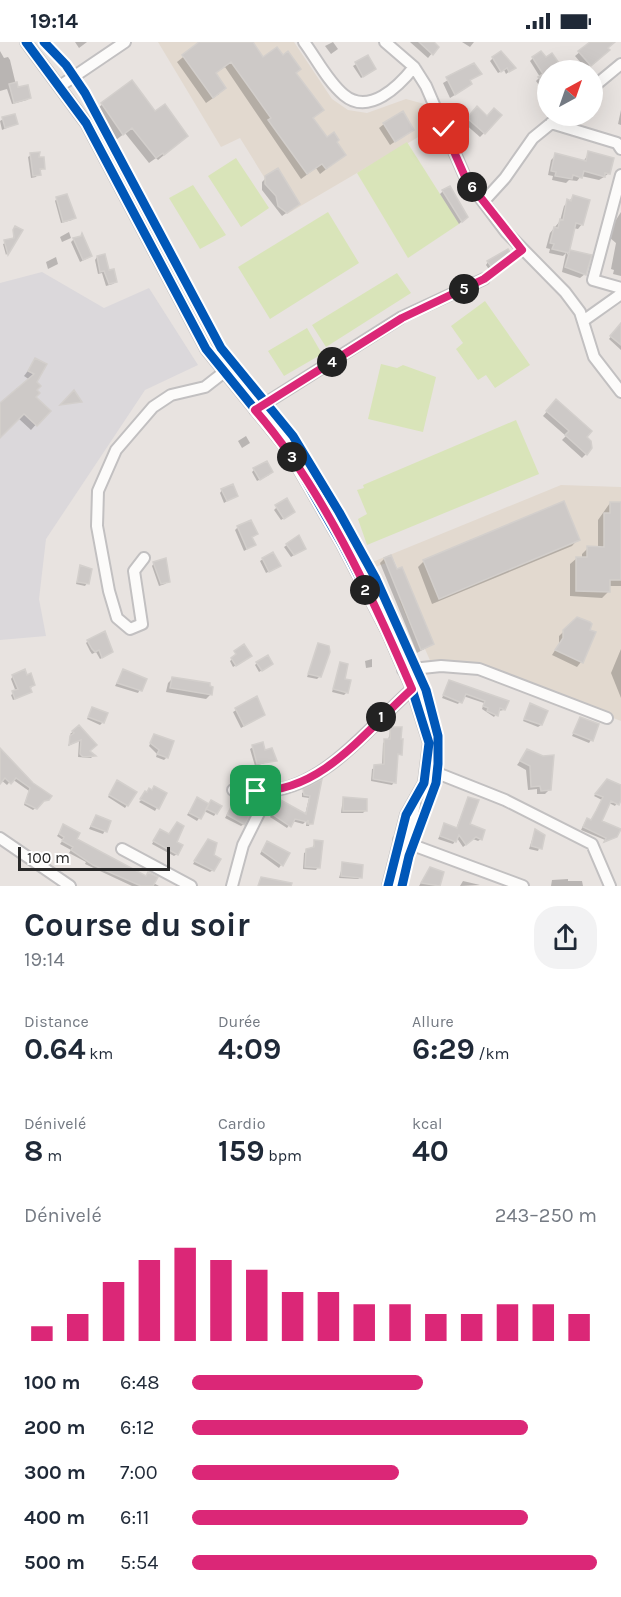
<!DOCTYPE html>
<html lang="fr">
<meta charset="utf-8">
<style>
:root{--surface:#fff;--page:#f2f2f3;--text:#1f2937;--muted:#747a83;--accent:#db2777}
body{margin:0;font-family:Karla,sans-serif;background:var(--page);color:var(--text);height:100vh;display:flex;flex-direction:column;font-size:22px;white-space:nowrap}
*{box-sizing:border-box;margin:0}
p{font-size:20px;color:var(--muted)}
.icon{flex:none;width:33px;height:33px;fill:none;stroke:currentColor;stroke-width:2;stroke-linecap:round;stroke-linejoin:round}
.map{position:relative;height:844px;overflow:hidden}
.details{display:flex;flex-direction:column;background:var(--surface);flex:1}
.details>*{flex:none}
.needle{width:39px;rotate:40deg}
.tools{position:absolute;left:537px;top:18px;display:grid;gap:12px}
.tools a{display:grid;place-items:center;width:66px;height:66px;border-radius:50%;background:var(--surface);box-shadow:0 6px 24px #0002;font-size:30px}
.scale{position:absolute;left:18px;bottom:15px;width:152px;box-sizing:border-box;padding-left:6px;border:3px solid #292929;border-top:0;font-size:16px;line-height:21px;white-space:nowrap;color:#292929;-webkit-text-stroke:4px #fff;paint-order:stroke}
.pin{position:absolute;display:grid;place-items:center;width:51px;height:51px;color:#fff;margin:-26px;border-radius:12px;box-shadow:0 3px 9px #0006}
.km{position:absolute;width:30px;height:30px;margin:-15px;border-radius:50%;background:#222;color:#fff;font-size:16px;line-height:30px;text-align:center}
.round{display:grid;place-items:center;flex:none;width:63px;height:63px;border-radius:24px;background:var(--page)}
.summary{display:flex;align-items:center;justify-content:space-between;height:102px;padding:0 24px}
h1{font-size:33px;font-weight:700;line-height:45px}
.figures{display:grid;grid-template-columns:repeat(3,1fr);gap:9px;height:102px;padding:6px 24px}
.figures div{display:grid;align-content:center}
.figures b{font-size:30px;font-weight:700}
.figures small{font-size:16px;font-weight:400}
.figures p{font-size:16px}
.chart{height:168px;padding:12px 24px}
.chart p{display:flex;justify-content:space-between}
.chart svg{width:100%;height:108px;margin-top:6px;stroke:var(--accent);stroke-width:6}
ul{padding:0 24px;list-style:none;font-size:20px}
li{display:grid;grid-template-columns:96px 72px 1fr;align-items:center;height:45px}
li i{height:15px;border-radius:8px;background:var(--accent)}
.status{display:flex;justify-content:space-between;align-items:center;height:42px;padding:0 30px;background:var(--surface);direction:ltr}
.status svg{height:16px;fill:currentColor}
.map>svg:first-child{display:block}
</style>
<div class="status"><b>19:14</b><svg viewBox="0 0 49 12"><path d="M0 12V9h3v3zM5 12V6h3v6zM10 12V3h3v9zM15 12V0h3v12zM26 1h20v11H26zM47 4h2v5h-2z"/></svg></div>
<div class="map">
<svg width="621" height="844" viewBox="0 0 621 844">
<rect width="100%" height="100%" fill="#e8e3e0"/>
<!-- industrial -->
<path fill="#dbd8db" d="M 42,230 L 104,266 L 149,246 L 198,323 L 145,348 L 46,497 L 39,557 L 46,594 L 0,598 L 0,241 Z"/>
<!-- education -->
<path fill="#e2d9cf" d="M 158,0 L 294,0 L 332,57 L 348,68 L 367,71 L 406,57 L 428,63 L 432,87 L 287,172 L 240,96 L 221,105 Z
M 561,443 L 621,445 L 621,679 L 480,624 L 432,623 L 425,607 L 421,608 L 399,558 L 401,557 L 390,530 L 398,527 L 394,518 L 373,526 L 370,521 Z"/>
<!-- pitch -->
<path fill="#d9e4b9" d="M 407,100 L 459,182 L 408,216 L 357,131 Z
M 236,116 L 269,166 L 241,185 L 208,134 Z
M 193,143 L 226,193 L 200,207 L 169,156 Z
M 328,170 L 359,221 L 270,277 L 238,225 Z
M 397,231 L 411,251 L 326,305 L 312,283 Z
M 485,259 L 530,323 L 495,346 L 486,333 L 478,338 L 456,307 L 463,301 L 451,284 Z
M 307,286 L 322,312 L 284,334 L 268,309 Z
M 381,322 L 397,326 L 403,323 L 436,335 L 423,390 L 368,377 Z
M 516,378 L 539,432 L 367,503 L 358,477 L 367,472 L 357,448 L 364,446 L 363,443 Z"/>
<!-- shadow -->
<path fill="#0003" d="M 75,0 L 87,0 L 79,6 Z
M 202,0 L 251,0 L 263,17 L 294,31 L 312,77 L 327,97 L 335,100 L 338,118 L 320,132 L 316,126 L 301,137 L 225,25 L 214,32 L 219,52 L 206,61 L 177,20 Z
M 333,0 L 338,7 L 331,12 L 325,4 Z
M 410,0 L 431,0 L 437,5 L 428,16 Z
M 462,0 L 474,0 L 470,5 Z
M 592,0 L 614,0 L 586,27 L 575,14 Z
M 0,9 L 4,16 L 8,15 L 10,18 L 17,47 L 29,56 L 27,58 L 12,62 L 7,47 L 0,49 Z
M 552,13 L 561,28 L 548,28 L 548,56 L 536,39 L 540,35 L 530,19 L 533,16 L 545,17 Z
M 368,15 L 372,29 L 361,36 L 353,24 Z
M 493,16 L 511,28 L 506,32 L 504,28 L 498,31 L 490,19 Z
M 474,23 L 480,32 L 469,39 L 471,42 L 466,46 L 450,56 L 443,41 Z
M 132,40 L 180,100 L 158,118 L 156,116 L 149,121 L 125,91 L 116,98 L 95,68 Z
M 477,66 L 484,91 L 480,95 L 464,81 Z
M 621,68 L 621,83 L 618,82 Z
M 3,77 L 16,82 L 2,88 L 0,79 Z
M 384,82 L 412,88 L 390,103 L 379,86 Z
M 589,111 L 609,131 L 604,135 L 599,138 L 581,134 L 577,139 L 569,138 L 566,141 L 552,138 L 553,134 L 548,133 L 551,118 L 556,113 L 583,120 Z
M 31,113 L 44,126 L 39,129 L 36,135 L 31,136 L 28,115 Z
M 266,136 L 299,162 L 282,174 L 262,148 L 262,140 Z
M 443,149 L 466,175 L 459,182 L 440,152 Z
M 573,155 L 582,182 L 578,187 L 573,186 L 567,213 L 570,209 L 585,232 L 580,236 L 562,230 L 566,211 L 563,214 L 549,211 L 550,207 L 546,206 L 550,191 L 560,179 L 564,164 Z
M 57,156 L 74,176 L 72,178 L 61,181 L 55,159 Z
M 621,170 L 621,234 L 613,232 L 614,228 L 611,227 L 616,201 L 610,196 L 614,181 Z
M 13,187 L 21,189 L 6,213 L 3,202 L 13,198 Z
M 69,190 L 71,196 L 62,200 L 60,195 Z
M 74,197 L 90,214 L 88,216 L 80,220 L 71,200 Z
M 56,215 L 58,222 L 48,227 L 46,220 Z
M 97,215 L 115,240 L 113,242 L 106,244 L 102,231 L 98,232 L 95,218 Z
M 508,217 L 490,229 L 486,223 L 488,220 Z
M 618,286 L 621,288 L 621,308 L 609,297 Z
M 36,318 L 34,355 L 48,369 L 31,388 L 18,376 L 0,394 L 0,363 L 17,346 L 20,348 L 30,338 L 24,334 Z
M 556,359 L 585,395 L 586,412 L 582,416 L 562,398 L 566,394 L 543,374 Z
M 246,394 L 250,401 L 242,406 L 238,399 Z
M 254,428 L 269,433 L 257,439 L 252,430 Z
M 222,448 L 237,453 L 224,461 L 220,451 Z
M 610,461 L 621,462 L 621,544 L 608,544 L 608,550 L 602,556 L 570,554 L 570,522 L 577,516 L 582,516 L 582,512 L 588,506 L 598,506 L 598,478 Z
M 277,465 L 291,472 L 281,478 L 274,468 Z
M 238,485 L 256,492 L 251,496 L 254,503 L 251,505 L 244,509 L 235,488 Z
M 298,495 L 304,507 L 291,515 L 284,505 Z
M 578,497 L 572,504 L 432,562 L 418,525 L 424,519 Z
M 263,517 L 276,526 L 266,531 L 260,519 Z
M 384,517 L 433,602 L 417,611 L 380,521 Z
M 154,521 L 168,539 L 165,542 L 159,544 L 152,524 Z
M 81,525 L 87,541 L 85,544 L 76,542 Z
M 577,577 L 581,620 L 577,625 L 552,613 L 559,602 L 559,594 Z
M 88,599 L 111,610 L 100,617 L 96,610 L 92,612 L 90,609 L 86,601 Z
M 319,603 L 320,634 L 317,637 L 307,635 Z
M 621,607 L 621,656 L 611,631 Z
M 235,610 L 248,616 L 233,625 L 230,619 L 235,615 Z
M 372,617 L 372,625 L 366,626 L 365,619 Z
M 257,621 L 269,624 L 259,630 L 255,623 Z
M 341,622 L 347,650 L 344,653 L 332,650 Z
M 123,629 L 145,638 L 138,651 L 115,644 Z
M 13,634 L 33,643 L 27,652 L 13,658 L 11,653 L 16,650 L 11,637 Z
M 173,636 L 211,652 L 206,657 L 166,650 L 168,641 Z
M 450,639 L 504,668 L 498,669 L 494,675 L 482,667 L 484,661 L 463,654 L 458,662 L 442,656 Z
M 256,656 L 263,673 L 241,686 L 233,670 Z
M 531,663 L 541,683 L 538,685 L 523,679 Z
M 93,666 L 103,680 L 100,683 L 87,677 Z
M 581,676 L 591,698 L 589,701 L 572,694 Z
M 79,685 L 88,710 L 93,714 L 91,716 L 78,715 L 79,699 L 68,704 L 72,694 L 70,692 Z
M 391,686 L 401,712 L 396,714 L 394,740 L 392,743 L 371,739 L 372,727 L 382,724 L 383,701 L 388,698 Z
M 154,694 L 167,715 L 164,718 L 156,715 L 157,712 L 149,704 Z
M 253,705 L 264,710 L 275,718 L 255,724 L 250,707 Z
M 0,708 L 32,742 L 49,754 L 33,768 L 24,763 L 29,749 L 12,737 L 7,743 L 0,737 Z
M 527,709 L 549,748 L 545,752 L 537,752 L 537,747 L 528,748 L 526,728 L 517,723 Z
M 320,740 L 309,784 L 306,784 L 307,778 L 303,782 L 292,779 L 287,786 L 270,775 L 277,762 L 305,773 L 309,756 L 302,755 L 302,751 Z
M 605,741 L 621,747 L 621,754 L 615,764 L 609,761 L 600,780 L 616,794 L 603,801 L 605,798 L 581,788 L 585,780 L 590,779 L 594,773 L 602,758 L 594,754 Z
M 115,743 L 127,763 L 125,766 L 108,755 Z
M 154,746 L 165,751 L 155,769 L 139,760 Z
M 343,756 L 365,769 L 363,771 L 341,771 Z
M 468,756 L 468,783 L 481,797 L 478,799 L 473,797 L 463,805 L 457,796 L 453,802 L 438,797 L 445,783 L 456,787 Z
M 197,757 L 216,771 L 214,774 L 204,769 L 197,779 L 187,773 Z
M 232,763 L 244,782 L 241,784 L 225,776 Z
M 102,775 L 110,779 L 103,792 L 89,787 L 94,777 Z
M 64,784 L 74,798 L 159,844 L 132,844 L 85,822 L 86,820 L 69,811 L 71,808 L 60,802 L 63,798 L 57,794 Z
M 535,789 L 544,793 L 538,809 L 529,807 Z
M 158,791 L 175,801 L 177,812 L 174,814 L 152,802 Z
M 315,800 L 318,825 L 316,828 L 303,827 L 304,811 L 312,807 Z
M 206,801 L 212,808 L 213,828 L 210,830 L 193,822 Z
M 265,803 L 288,812 L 279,826 L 260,812 Z
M 343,822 L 361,835 L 358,837 L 339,836 Z
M 442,831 L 438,844 L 419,844 L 425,834 Z
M 568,837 L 568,839 L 582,839 L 583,844 L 551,844 L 552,838 Z
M 463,839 L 480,843 L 460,844 Z"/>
<!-- building -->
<path fill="#cdc9c7" stroke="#d3cfcc" stroke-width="1.5" d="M 199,0 L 253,0 L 263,15 L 277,5 L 283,13 L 288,9 L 301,27 L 296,31 L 324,68 L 313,76 L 327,95 L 334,90 L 339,98 L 337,100 L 346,113 L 326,127 L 322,122 L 307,132 L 268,78 L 271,76 L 231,20 L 216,31 L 226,46 L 213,56 L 182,13 Z
M 419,0 L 434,0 L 439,5 L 433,13 Z
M 590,0 L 615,0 L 608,6 L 610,8 L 591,24 L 578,9 Z
M 501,9 L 516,26 L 509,30 L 507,26 L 501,30 L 492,15 Z
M 541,9 L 546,15 L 552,11 L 561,24 L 555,28 L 548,28 L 548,48 L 538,35 L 543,32 L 532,15 Z
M 368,13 L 376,27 L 363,35 L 355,20 Z
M 474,21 L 482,32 L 470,38 L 472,42 L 455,53 L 446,35 Z
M 132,38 L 155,69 L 165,62 L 188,94 L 164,113 L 163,111 L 156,116 L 132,86 L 123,93 L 101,61 Z
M 17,40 L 18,45 L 28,43 L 31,56 L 14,61 L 9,42 Z
M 477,64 L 487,74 L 494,66 L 502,73 L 485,92 L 467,76 Z
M 403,69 L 414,88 L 395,100 L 383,81 Z
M 15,72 L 18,82 L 5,86 L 2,75 Z
M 588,109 L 614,116 L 610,132 L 605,131 L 605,135 L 584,129 L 582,136 L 573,133 L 572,137 L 555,134 L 556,130 L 551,129 L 555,111 L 586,119 Z
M 40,110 L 39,115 L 44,115 L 45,127 L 40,127 L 41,133 L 33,134 L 30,111 Z
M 278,126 L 300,162 L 287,171 L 278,164 L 276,154 L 265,142 L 265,134 Z
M 450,144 L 468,175 L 462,180 L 442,148 Z
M 67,152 L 76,176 L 63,180 L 56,155 Z
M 573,153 L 590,158 L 583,183 L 576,181 L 569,211 L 552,207 L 554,202 L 550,201 L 554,185 L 558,186 L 560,177 L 563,178 L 567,157 L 571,159 Z
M 15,184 L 23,188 L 8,213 L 4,198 L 14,196 L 13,188 Z
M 82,191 L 92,214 L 83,218 L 73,196 L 81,194 Z
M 508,207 L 513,215 L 493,227 L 487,219 Z
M 570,208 L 592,213 L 586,233 L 565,225 Z
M 105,212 L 109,228 L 114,227 L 117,240 L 109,242 L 104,229 L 100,230 L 97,214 Z
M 621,281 L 621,303 L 610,294 Z
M 35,316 L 47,322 L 37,340 L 41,344 L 37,348 L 40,351 L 36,355 L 51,369 L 37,384 L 24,372 L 0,396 L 0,361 L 34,332 L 28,329 Z
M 74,348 L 82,360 L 60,363 Z
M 556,357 L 592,389 L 587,395 L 591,399 L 592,406 L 587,413 L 565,393 L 569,389 L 546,369 Z
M 267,419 L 273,430 L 260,438 L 253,426 Z
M 233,442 L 238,454 L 227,459 L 221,447 Z
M 287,456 L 295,470 L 284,477 L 275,463 Z
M 564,459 L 580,498 L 439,557 L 423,518 Z
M 610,460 L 621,460 L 621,538 L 610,538 L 610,550 L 576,549 L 576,515 L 587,515 L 587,504 L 604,505 L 604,471 L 610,471 Z
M 251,478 L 258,492 L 252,495 L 256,503 L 247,507 L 237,484 Z
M 299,493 L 306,507 L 294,513 L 286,502 Z
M 273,510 L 281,524 L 269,530 L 262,516 Z
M 391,513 L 397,527 L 402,525 L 434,602 L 421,608 L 384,516 Z
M 166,516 L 170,540 L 161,542 L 153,520 Z
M 80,523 L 92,527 L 89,542 L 77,540 Z
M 577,575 L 590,580 L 592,582 L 590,588 L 596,590 L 583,621 L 555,608 L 563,596 L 563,588 Z
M 105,589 L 113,610 L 102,616 L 99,608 L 95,610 L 92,607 L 87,598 Z
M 318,601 L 329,604 L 330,610 L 321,635 L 308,632 Z
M 244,602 L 252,614 L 236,624 L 231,616 L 236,612 L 234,609 Z
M 268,613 L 273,622 L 262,629 L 256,620 Z
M 340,620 L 348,622 L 345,637 L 351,638 L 348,651 L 333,647 Z
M 25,627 L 27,633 L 31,631 L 35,643 L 30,645 L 32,650 L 15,657 L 12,649 L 18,647 L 12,633 Z
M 123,627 L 147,637 L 142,649 L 117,641 Z
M 172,635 L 210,641 L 210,644 L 213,645 L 212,653 L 170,646 Z
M 449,638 L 509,659 L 505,668 L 500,666 L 498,674 L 487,669 L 488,666 L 483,664 L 485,659 L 466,652 L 462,661 L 443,653 Z
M 257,654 L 265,673 L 244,684 L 235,666 Z
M 530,661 L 548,669 L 542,683 L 524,677 Z
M 92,665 L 108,671 L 104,681 L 88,675 Z
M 580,675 L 599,682 L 593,699 L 573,691 Z
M 79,683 L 97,703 L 90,709 L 96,714 L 83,715 L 80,712 L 81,698 L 69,703 L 70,694 L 74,691 L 72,689 Z
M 390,685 L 402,685 L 401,697 L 403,697 L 402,713 L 398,712 L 396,741 L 373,737 L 374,723 L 384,722 L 384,697 L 390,697 Z
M 154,692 L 174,699 L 168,716 L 157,712 L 159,708 L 150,701 Z
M 263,700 L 265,708 L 272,706 L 277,719 L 257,722 L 252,703 Z
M 0,706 L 33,741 L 52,754 L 49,758 L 44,759 L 37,767 L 25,761 L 30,746 L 16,736 L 11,742 L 5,736 L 0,742 Z
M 527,707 L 543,714 L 554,713 L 551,748 L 541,749 L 540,744 L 531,745 L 530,724 L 520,719 Z
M 322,737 L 313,782 L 308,782 L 308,778 L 307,780 L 295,777 L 291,785 L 272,772 L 279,757 L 306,772 L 310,754 L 304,753 L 303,747 Z
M 607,737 L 621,743 L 621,758 L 619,763 L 611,759 L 602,779 L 621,787 L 617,795 L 604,800 L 606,796 L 583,785 L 587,776 L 591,778 L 596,769 L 603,755 L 595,752 Z
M 117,738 L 137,750 L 128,764 L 109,753 Z
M 154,744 L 167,751 L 159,767 L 140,757 L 145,749 L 147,750 L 149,746 L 152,748 Z
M 197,755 L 209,762 L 201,777 L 189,771 Z
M 343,755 L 367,757 L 367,769 L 343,769 Z
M 468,755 L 479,758 L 470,782 L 485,788 L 482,798 L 476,795 L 466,803 L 459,793 L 456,800 L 440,794 L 444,781 L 457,786 Z
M 211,758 L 222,764 L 217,772 L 206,767 Z
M 234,759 L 252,768 L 245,783 L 227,773 Z
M 96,773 L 111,779 L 107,790 L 91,784 Z
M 177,780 L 184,784 L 177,800 L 183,803 L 178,813 L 153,799 L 160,787 L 169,792 Z
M 63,782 L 80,791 L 77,797 L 146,834 L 148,830 L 158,835 L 153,844 L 141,844 L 93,823 L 71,808 L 73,805 L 62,799 L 64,795 L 59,792 Z
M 535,787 L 545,793 L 542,807 L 531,804 Z
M 208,797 L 217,801 L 214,813 L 221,817 L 214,829 L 194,819 Z
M 314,798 L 323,799 L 320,826 L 305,825 L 306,807 L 314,805 Z
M 267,799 L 290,811 L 283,824 L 262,809 Z
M 342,820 L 363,823 L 362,836 L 341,834 Z
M 430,825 L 444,830 L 440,844 L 421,841 Z
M 261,835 L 292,841 L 291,844 L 258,844 Z"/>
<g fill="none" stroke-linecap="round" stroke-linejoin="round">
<defs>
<path id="minor" d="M 26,0 L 86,81 L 206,307 L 288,408 L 342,502 L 387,589 L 412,647 L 429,701 L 424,741 L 406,773 L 388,844
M 304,0 C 316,16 328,40 344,53 C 369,74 399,44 414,25
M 385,0 L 414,25 L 426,44 L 466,137 L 506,190 L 565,250 L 580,270 L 594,315 L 621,350
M 60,44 L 125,0
M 592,46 L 621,22
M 551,81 L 617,101 L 621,107
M 621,133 L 593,238 L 621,246
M 484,159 L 505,136 L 533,96 L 560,74
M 583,279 L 621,252
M 255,368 L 402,275 L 484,237
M 144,516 L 134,529 L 142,582 L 130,587 L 117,576 L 109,549 L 97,484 L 98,449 L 116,408 L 153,365 L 171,353 L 205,345 L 223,331
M 403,628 L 441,624 L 479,627 L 607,676
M 427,727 L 505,758 L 592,802 L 610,844
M 233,748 C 245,749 258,751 270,749 C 327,743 371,683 412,647
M 0,796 L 70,844
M 399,798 L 523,844
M 122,807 L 191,844
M 232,844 L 243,803 L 270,749
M 396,844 L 415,762"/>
</defs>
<!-- minor casing -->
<use href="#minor" stroke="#c2c0c1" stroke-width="14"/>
<!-- path -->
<path stroke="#c6c5c5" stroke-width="1.5" stroke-dasharray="4.5 3" stroke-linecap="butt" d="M 492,232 L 514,215"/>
<!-- minor -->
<use href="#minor" stroke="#fcfbfa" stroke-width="10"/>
<defs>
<path id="cycleway" d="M 26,0 L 86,81 L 206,307 L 288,408 L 342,502 L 387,589 L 412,647 L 429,701 L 424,741 L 406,773 L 388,844
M 44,0 L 66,23 L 85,51 L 221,306 L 293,394 L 339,470 L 376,537 L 426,648 L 438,694 L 438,722 L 436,741 L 409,814 L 402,844"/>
</defs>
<!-- cycleway casing -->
<use href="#cycleway" stroke="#fff" stroke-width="13"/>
<!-- cycleway -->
<use href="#cycleway" stroke="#0057b8" stroke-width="9"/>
</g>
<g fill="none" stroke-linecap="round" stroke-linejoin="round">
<defs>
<path id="route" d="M 256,749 C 323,750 366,688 412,647 C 372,554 322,445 255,368 L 402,276 L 484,237 L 522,208 L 466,137 L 444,87"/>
</defs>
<!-- route casing -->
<use href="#route" stroke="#fff" stroke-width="12"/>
<!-- route -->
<use href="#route" stroke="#db2777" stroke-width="8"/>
</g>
</svg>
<div class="tools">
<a><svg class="needle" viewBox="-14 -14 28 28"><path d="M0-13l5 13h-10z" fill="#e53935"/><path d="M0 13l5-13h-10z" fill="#747a83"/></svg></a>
</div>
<div class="scale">100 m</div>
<div class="pin" style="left:256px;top:749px;background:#1e9e55"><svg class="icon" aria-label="arrive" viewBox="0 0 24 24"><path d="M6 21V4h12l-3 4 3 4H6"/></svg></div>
<div class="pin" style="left:444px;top:87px;background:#d93025"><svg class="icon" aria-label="check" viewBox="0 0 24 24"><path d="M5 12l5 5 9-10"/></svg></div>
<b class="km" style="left:381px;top:675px">1</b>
<b class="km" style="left:365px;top:548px">2</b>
<b class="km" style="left:292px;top:415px">3</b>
<b class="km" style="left:332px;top:320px">4</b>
<b class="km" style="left:464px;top:247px">5</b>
<b class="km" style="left:472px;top:145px">6</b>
</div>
<section class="details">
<div class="summary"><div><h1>Course du soir</h1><p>19:14</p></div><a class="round"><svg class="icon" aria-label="share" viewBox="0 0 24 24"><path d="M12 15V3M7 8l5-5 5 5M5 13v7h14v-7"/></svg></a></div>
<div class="figures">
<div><p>Distance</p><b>0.64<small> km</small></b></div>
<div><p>Durée</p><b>4:09</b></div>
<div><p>Allure</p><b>6:29<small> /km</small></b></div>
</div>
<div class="figures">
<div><p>Dénivelé</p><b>8<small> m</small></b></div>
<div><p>Cardio</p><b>159<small> bpm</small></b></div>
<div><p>kcal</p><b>40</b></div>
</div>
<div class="chart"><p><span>Dénivelé</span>243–250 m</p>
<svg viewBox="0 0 160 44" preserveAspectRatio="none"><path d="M5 44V38M15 44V33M25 44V20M35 44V11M45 44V6M55 44V11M65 44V15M75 44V24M85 44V24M95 44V29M105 44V29M115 44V33M125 44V33M135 44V29M145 44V29M155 44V33"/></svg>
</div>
<ul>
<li><b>100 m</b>6:48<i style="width:57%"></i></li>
<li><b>200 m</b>6:12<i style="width:83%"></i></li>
<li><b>300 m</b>7:00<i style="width:51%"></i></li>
<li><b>400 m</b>6:11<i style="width:83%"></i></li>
<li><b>500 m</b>5:54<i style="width:100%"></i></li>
</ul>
</section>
